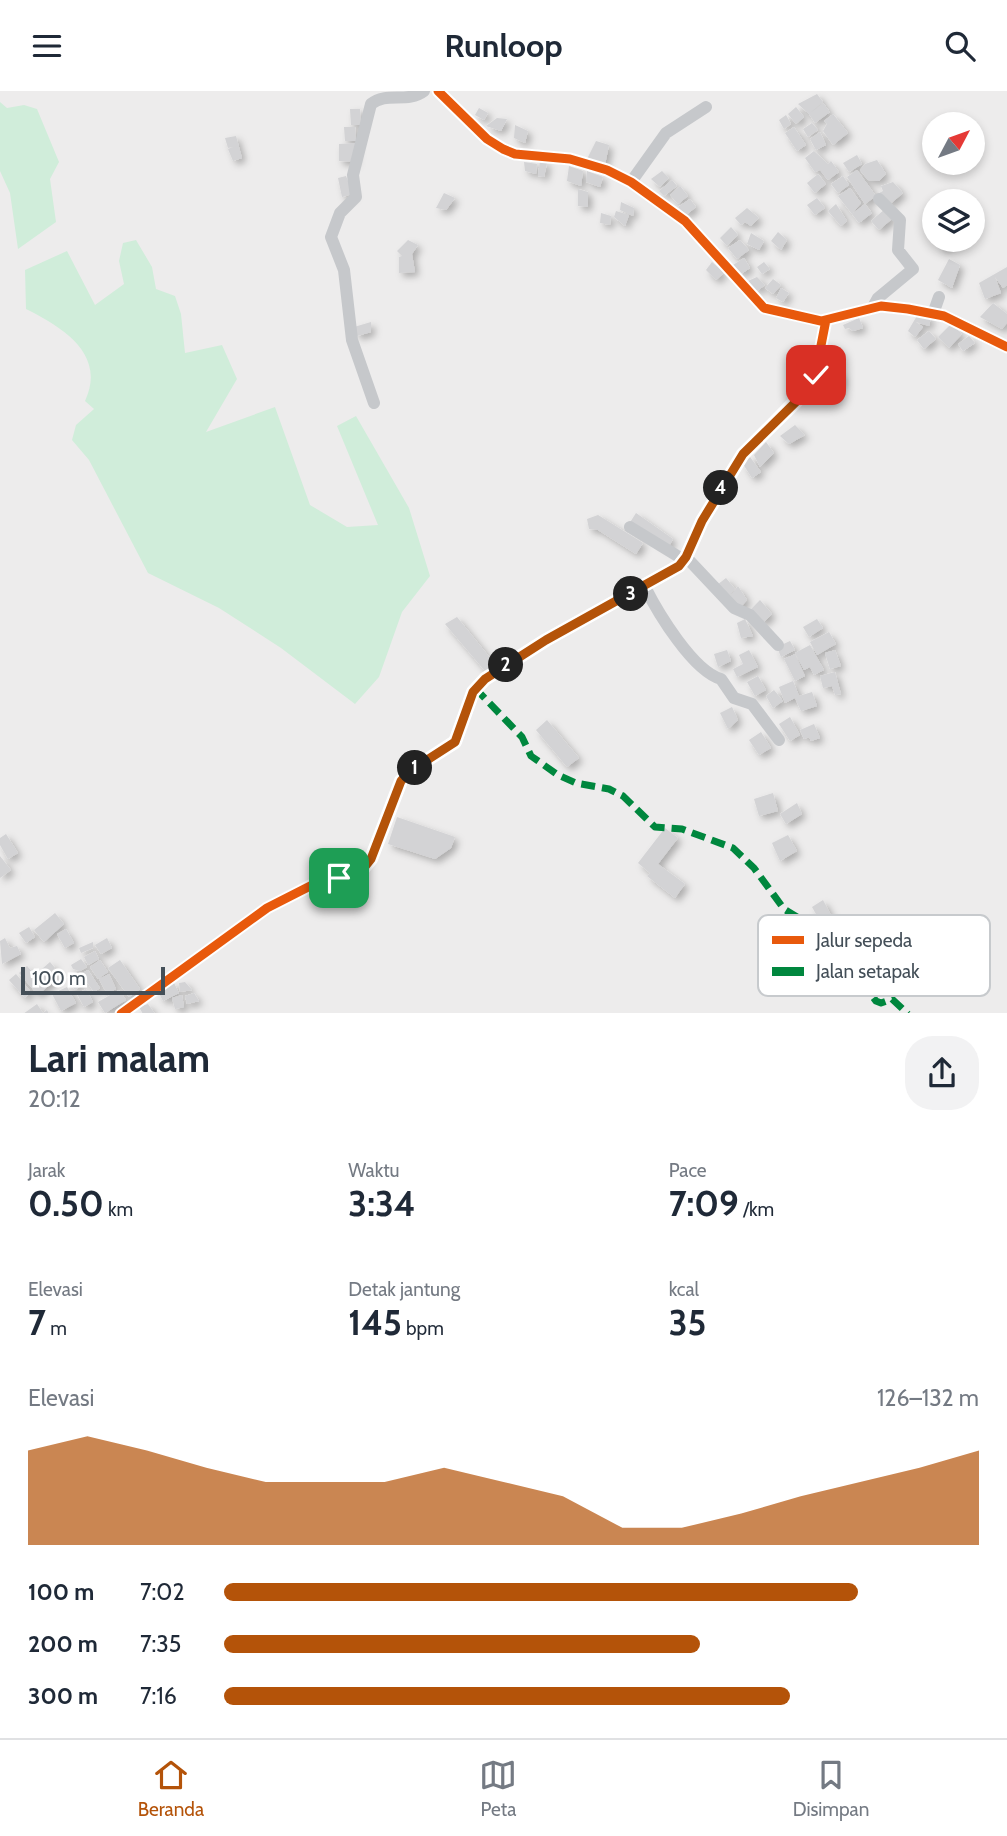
<!DOCTYPE html>
<html lang="id">
<meta charset="utf-8">
<style>
:root{--surface:#fff;--page:#f2f2f3;--text:#1f2937;--muted:#747a83;--line:#e0e1e3;--accent:#b45309}
body{margin:0;font-family:Cabin,sans-serif;background:var(--page);color:var(--text);height:100vh;display:flex;flex-direction:column;font-size:26px;white-space:nowrap}
*{box-sizing:border-box;margin:0}
p{font-size:23px;color:var(--muted)}
.icon{flex:none;width:38px;height:38px;fill:none;stroke:currentColor;stroke-width:2;stroke-linecap:round;stroke-linejoin:round}
.map{position:relative;height:922px;overflow:hidden}
.panel{display:flex;flex-direction:column;background:var(--surface);flex:1}
.panel>*{flex:none}
.needle{width:46px;rotate:49deg}
.buttons{position:absolute;left:922px;top:21px;display:grid;gap:14px}
.buttons a{display:grid;place-items:center;width:63px;height:63px;border-radius:50%;background:var(--surface);box-shadow:0 4px 10px #0003;font-size:35px}
.scale{position:absolute;left:21px;bottom:18px;width:144px;box-sizing:border-box;padding-left:7px;border:4px solid #444f58;border-top:0;font-size:19px;line-height:24px;white-space:nowrap;color:#444f58;-webkit-text-stroke:5px #fff;paint-order:stroke}
.pin{position:absolute;display:grid;place-items:center;width:60px;height:60px;color:#fff;margin:-30px;border-radius:14px;box-shadow:0 4px 10px #0006}
.km{position:absolute;width:35px;height:35px;margin:-18px;border-radius:50%;background:#222;color:#fff;font-size:19px;line-height:35px;text-align:center}
.round{display:grid;place-items:center;flex:none;width:74px;height:74px;border-radius:28px;background:var(--page)}
.overview{display:flex;align-items:center;justify-content:space-between;height:119px;padding:0 28px}
h1{font-size:38px;font-weight:800;line-height:52px}
.metrics{display:grid;grid-template-columns:repeat(3,1fr);gap:10px;height:119px;padding:7px 28px}
.metrics div{display:grid;align-content:center}
.metrics b{font-size:35px;font-weight:800}
.metrics small{font-size:19px;font-weight:400}
.metrics p{font-size:19px}
.chart{height:196px;padding:14px 28px}
.chart p{display:flex;justify-content:space-between}
.chart svg{width:100%;height:126px;margin-top:7px;fill:var(--accent);opacity:.7}
ul{padding:0 28px;list-style:none;font-size:23px}
li{display:grid;grid-template-columns:112px 84px 1fr;align-items:center;height:52px}
li i{height:18px;border-radius:9px;background:var(--accent)}
header{display:flex;justify-content:space-between;align-items:center;height:91px;padding:0 28px;background:var(--surface);font-size:32px;font-weight:800}
.tab-bar{display:flex;justify-content:space-around;align-items:center;height:98px;border-top:2px solid var(--line);background:var(--surface);font-size:19px;color:var(--muted)}
.tab-bar a{display:grid;justify-items:center;gap:4px}
.tab-bar .active{color:var(--accent)}
.map>svg:first-child{display:block}
</style>
<header><svg class="icon" aria-label="menu" viewBox="0 0 24 24"><path d="M4 6h16M4 12h16M4 18h16"/></svg>Runloop<svg class="icon" aria-label="search" viewBox="0 0 24 24"><circle cx="10" cy="10" r="6"/><path d="M15 15l6 6"/></svg></header>
<div class="map">
<svg width="1007" height="923" viewBox="0 0 1007 923">
<defs>
<filter id="shadow"><feDropShadow dx="4" dy="4" stdDeviation="3.5" flood-color="#0004"/></filter>
</defs>
<rect width="100%" height="100%" fill="#edecec"/>
<!-- green -->
<path fill="#d0edda" d="M 0,11 L 7,17 L 24,14 L 37,18 L 59,71 L 50,88 L 56,131 L 18,158 L 10,102 L 0,80 Z
M 136,149 L 152,176 L 156,198 L 175,205 L 181,223 L 185,262 L 222,254 L 237,288 L 206,341 L 275,316 L 310,414 L 347,436 L 378,434 L 337,335 L 356,325 L 409,417 L 430,485 L 402,521 L 379,586 L 355,613 L 281,557 L 219,517 L 148,482 L 89,369 L 72,349 L 76,334 L 94,318 L 85,310 C 107,263 62,236 26,218 L 25,179 L 67,160 L 95,214 L 124,193 L 119,170 L 123,152 Z"/>
<!-- building -->
<path fill="#d3d3d5" filter="url(#shadow)" d="M 817,3 L 823,11 L 809,23 L 798,13 Z
M 823,12 L 830,21 L 815,32 L 809,23 Z
M 796,16 L 804,26 L 796,33 L 788,23 Z
M 479,17 L 488,22 L 484,29 L 475,24 Z
M 350,18 L 360,18 L 361,34 L 351,34 Z
M 833,23 L 848,42 L 833,54 L 823,40 L 827,33 L 824,30 Z
M 786,24 L 791,33 L 784,38 L 779,29 Z
M 497,27 L 507,28 L 501,40 L 486,35 Z
M 812,32 L 818,39 L 808,46 L 803,38 Z
M 515,34 L 528,40 L 525,52 L 514,47 Z
M 344,36 L 355,36 L 356,50 L 345,50 Z
M 794,36 L 806,54 L 797,60 L 785,42 Z
M 820,41 L 826,54 L 816,59 L 810,48 Z
M 236,45 L 242,67 L 233,70 L 228,58 L 236,55 L 228,57 L 225,47 Z
M 596,50 L 609,54 L 605,74 L 587,68 Z
M 355,52 L 354,71 L 339,70 L 339,53 Z
M 814,60 L 828,73 L 831,70 L 839,81 L 828,89 L 820,79 L 815,81 L 805,67 Z
M 857,64 L 862,73 L 849,81 L 843,72 Z
M 540,69 L 547,72 L 544,86 L 538,85 Z
M 877,69 L 886,83 L 879,90 L 868,89 L 860,79 L 865,73 Z
M 524,71 L 537,73 L 536,83 L 525,80 Z
M 569,75 L 583,80 L 581,95 L 567,90 Z
M 857,79 L 876,105 L 865,113 L 847,86 Z
M 587,80 L 603,86 L 600,96 L 586,91 Z
M 662,80 L 669,87 L 660,96 L 651,88 Z
M 818,83 L 826,93 L 815,102 L 807,92 Z
M 346,85 L 353,103 L 342,106 L 338,87 Z
M 843,85 L 849,94 L 838,102 L 831,93 Z
M 672,89 L 677,95 L 664,105 L 659,100 Z
M 893,91 L 903,102 L 889,114 L 879,102 L 883,100 L 881,95 Z
M 680,95 L 688,105 L 678,113 L 670,104 Z
M 850,97 L 861,112 L 852,123 L 838,105 Z
M 578,98 L 588,101 L 588,116 L 578,115 Z
M 444,102 L 455,107 L 446,119 L 436,117 Z
M 817,107 L 825,117 L 815,124 L 807,114 Z
M 690,108 L 696,116 L 686,124 L 678,116 Z
M 621,111 L 634,117 L 633,125 L 620,119 Z
M 836,113 L 847,130 L 841,135 L 828,120 Z
M 865,113 L 872,122 L 859,132 L 852,123 Z
M 747,117 L 759,127 L 751,135 L 745,131 L 741,134 L 735,127 Z
M 885,118 L 893,127 L 879,139 L 871,130 Z
M 616,120 L 629,124 L 625,135 L 614,126 Z
M 601,122 L 611,125 L 610,134 L 600,132 Z
M 731,136 L 738,144 L 727,155 L 720,147 Z
M 778,141 L 787,149 L 781,159 L 771,150 Z
M 751,142 L 764,150 L 759,159 L 747,153 Z
M 408,149 L 418,154 L 412,163 L 415,181 L 399,182 L 399,166 L 402,165 L 397,160 Z
M 740,149 L 749,159 L 737,168 L 728,157 Z
M 937,149 L 965,149 L 942,158 Z
M 744,167 L 750,177 L 741,183 L 733,174 Z
M 949,168 L 960,174 L 952,197 L 938,189 Z
M 712,171 L 724,182 L 716,189 L 706,179 Z
M 764,171 L 770,178 L 762,183 L 757,176 Z
M 1007,176 L 1007,194 L 1003,197 L 995,186 L 1001,202 L 985,208 L 979,192 Z
M 757,186 L 765,194 L 757,200 L 748,190 Z
M 773,188 L 781,194 L 773,203 L 765,197 Z
M 781,197 L 789,202 L 783,211 L 776,207 Z
M 993,212 L 1007,223 L 1007,232 L 1002,238 L 980,226 Z
M 918,223 L 931,226 L 929,235 L 916,231 L 923,236 L 915,246 L 908,240 Z
M 859,227 L 863,237 L 853,240 L 849,237 L 845,238 L 843,234 Z
M 371,231 L 371,241 L 357,245 L 354,236 Z
M 951,233 L 962,243 L 949,257 L 938,246 Z
M 929,240 L 936,248 L 924,258 L 917,249 Z
M 969,245 L 975,252 L 963,260 L 958,253 Z
M 823,276 L 840,281 L 843,288 L 839,296 L 817,296 Z
M 795,334 L 805,344 L 789,353 L 780,345 Z
M 766,351 L 774,362 L 760,376 L 754,364 Z
M 750,366 L 761,381 L 752,387 L 743,373 Z
M 636,422 L 673,448 L 668,457 L 629,433 Z
M 598,424 L 643,452 L 636,463 L 598,439 L 589,438 L 587,428 Z
M 726,487 L 735,498 L 729,505 L 717,494 Z
M 738,495 L 747,509 L 739,518 L 729,507 Z
M 760,509 L 772,523 L 763,532 L 750,519 Z
M 457,526 L 495,573 L 485,580 L 445,533 Z
M 745,528 L 753,545 L 741,547 L 737,532 Z
M 817,528 L 823,537 L 809,546 L 803,536 Z
M 829,541 L 836,553 L 817,564 L 810,551 Z
M 790,550 L 795,559 L 781,566 L 777,556 Z
M 810,554 L 824,579 L 814,584 L 810,576 L 804,579 L 795,562 Z
M 727,559 L 731,570 L 718,576 L 714,563 Z
M 749,559 L 758,576 L 737,586 L 733,578 L 743,573 L 739,564 Z
M 835,559 L 841,575 L 830,578 L 825,562 Z
M 795,563 L 805,585 L 795,590 L 784,568 Z
M 835,581 L 841,603 L 835,604 L 832,595 L 823,597 L 820,585 Z
M 758,585 L 766,599 L 755,605 L 747,591 Z
M 793,590 L 799,605 L 812,601 L 817,615 L 801,620 L 795,607 L 785,612 L 779,596 Z
M 774,599 L 783,610 L 773,617 L 766,605 Z
M 732,616 L 738,629 L 728,638 L 720,622 Z
M 790,626 L 800,644 L 790,650 L 779,633 Z
M 547,629 L 579,667 L 567,676 L 536,639 Z
M 814,633 L 820,647 L 811,650 L 809,646 L 804,648 L 800,639 Z
M 761,641 L 771,657 L 759,664 L 749,649 Z
M 773,702 L 778,720 L 759,725 L 754,708 Z
M 797,712 L 802,723 L 786,733 L 780,723 Z
M 397,726 L 455,746 L 451,757 L 435,768 L 388,753 Z
M 665,737 L 678,747 L 658,773 L 685,793 L 675,807 L 647,785 L 650,782 L 638,772 Z
M 6,743 L 18,762 L 8,768 L 0,754 L 0,747 Z
M 788,744 L 797,760 L 780,770 L 772,752 Z
M 0,765 L 11,779 L 0,787 Z
M 823,809 L 834,830 L 821,832 L 812,816 Z
M 55,822 L 64,833 L 44,851 L 34,839 Z
M 29,836 L 35,846 L 26,852 L 19,842 Z
M 66,838 L 74,852 L 65,857 L 57,843 Z
M 5,847 L 10,857 L 17,855 L 21,863 L 2,873 L 0,850 Z
M 107,847 L 112,857 L 101,863 L 95,854 Z
M 93,851 L 93,857 L 81,862 L 79,857 Z
M 95,860 L 99,868 L 88,874 L 84,866 Z
M 81,868 L 87,876 L 80,880 L 73,878 L 71,874 Z
M 100,869 L 108,881 L 98,888 L 90,876 Z
M 120,869 L 140,898 L 129,906 L 108,877 Z
M 50,871 L 55,877 L 50,882 L 56,888 L 38,904 L 19,882 L 27,875 L 35,884 Z
M 88,879 L 100,897 L 94,901 L 81,883 Z
M 16,883 L 31,901 L 25,907 L 9,889 Z
M 109,883 L 116,898 L 107,903 L 99,888 Z
M 75,884 L 82,894 L 75,899 L 68,889 Z
M 185,891 L 192,899 L 180,901 L 179,892 Z
M 174,892 L 179,902 L 163,910 L 158,900 Z
M 67,896 L 76,912 L 61,920 L 52,903 Z
M 86,898 L 93,911 L 84,916 L 77,903 Z
M 119,899 L 126,909 L 105,922 L 98,911 Z
M 194,902 L 199,910 L 187,913 L 185,905 Z
M 182,904 L 184,916 L 175,918 L 172,907 Z
M 37,913 L 43,922 L 47,919 L 49,923 L 23,923 Z
M 148,913 L 155,923 L 143,923 L 139,916 Z"/>
<g fill="none" stroke-linecap="round" stroke-linejoin="round">
<!-- minor -->
<path stroke="#c6c8cb" stroke-width="12" d="M 438,0 L 487,48 L 503,58 L 515,63 L 570,68 L 607,79 L 631,91 L 685,130 L 764,217 L 821,230 L 881,215 L 908,218 L 944,225 L 1007,256
M 631,91 L 666,42 L 706,16
M 873,216 L 878,207 L 913,178 L 898,159 L 900,129 L 879,108
M 933,223 L 939,206
M 374,312 L 352,249 L 344,179 L 331,146 L 340,122 L 356,106 L 353,84 L 371,13 C 387,0 407,13 424,0
M 630,436 L 684,469
M 686,466 L 734,517 L 750,524 L 778,554
M 645,496 C 658,522 693,580 721,588 L 734,607 L 752,613 L 779,649
M 121,923 L 267,817 L 320,790 L 355,787 L 371,768 L 401,690 L 410,680 L 455,651 L 473,601 L 485,588 L 546,549 L 679,475 L 686,466 L 702,430 L 743,363 L 814,290 L 826,229"/>
<!-- quiet -->
<path stroke="#00873e" stroke-width="7" stroke-dasharray="14 7" stroke-linecap="butt" d="M 475,597 L 522,646 L 531,665 L 558,684 L 576,692 L 609,698 L 623,705 L 655,736 L 682,738 L 733,757 L 754,777 L 784,818 L 818,839 L 838,870 L 858,887 L 876,910 L 881,912 L 892,908 L 908,923"/>
<defs>
<path id="cycleway" d="M 438,0 L 487,48 L 503,58 L 515,63 L 570,68 L 607,79 L 631,91 L 685,130 L 764,217 L 821,230 L 881,215 L 908,218 L 944,225 L 1007,256
M 121,923 L 267,817 L 320,790 L 355,787 L 371,768 L 401,690 L 410,680 L 455,651 L 473,601 L 485,588 L 546,549 L 679,475 L 686,466 L 702,430 L 743,363 L 814,290 L 826,229"/>
</defs>
<!-- cycleway casing -->
<use href="#cycleway" stroke="#fff" stroke-width="13"/>
<!-- cycleway -->
<use href="#cycleway" stroke="#e8590c" stroke-width="9"/>
</g>
<g fill="none" stroke-linecap="round" stroke-linejoin="round">
<defs>
<path id="route" d="M 339,787 L 355,788 L 371,768 L 401,690 L 410,680 L 455,651 L 473,601 L 485,588 L 546,549 L 679,475 L 686,466 L 702,430 L 743,363 L 809,298 L 816,284"/>
</defs>
<!-- route casing -->
<use href="#route" stroke="#fff" stroke-width="14"/>
<!-- route -->
<use href="#route" stroke="#b45309" stroke-width="9"/>
</g>
<!-- legend -->
<rect x="758" y="824" width="232" height="81" rx="10" fill="#fff" stroke="#c7cacd" stroke-width="2"/>
<rect x="772" y="845" width="32" height="8" fill="#e8590c"/>
<rect x="772" y="876" width="32" height="9" fill="#00873e"/>
<g font-size="19" fill="#444f58">
<text x="816" y="856">Jalur sepeda</text>
<text x="816" y="887">Jalan setapak</text>
</g>
</svg>
<div class="buttons">
<a><svg class="needle" viewBox="-14 -14 28 28"><path d="M0-13l5 13h-10z" fill="#e53935"/><path d="M0 13l5-13h-10z" fill="#747a83"/></svg></a>
<a><svg class="icon" aria-label="layers" viewBox="0 0 24 24"><path d="M12 4l9 5-9 5-9-5zM3 14l9 5 9-5"/></svg></a>
</div>
<div class="scale">100 m</div>
<div class="pin" style="left:339px;top:787px;background:#1e9e55"><svg class="icon" aria-label="arrive" viewBox="0 0 24 24"><path d="M6 21V4h12l-3 4 3 4H6"/></svg></div>
<div class="pin" style="left:816px;top:284px;background:#d93025"><svg class="icon" aria-label="check" viewBox="0 0 24 24"><path d="M5 12l5 5 9-10"/></svg></div>
<b class="km" style="left:415px;top:677px">1</b>
<b class="km" style="left:506px;top:574px">2</b>
<b class="km" style="left:631px;top:503px">3</b>
<b class="km" style="left:721px;top:397px">4</b>
</div>
<section class="panel">
<div class="overview"><div><h1>Lari malam</h1><p>20:12</p></div><a class="round"><svg class="icon" aria-label="share" viewBox="0 0 24 24"><path d="M12 15V3M7 8l5-5 5 5M5 13v7h14v-7"/></svg></a></div>
<div class="metrics">
<div><p>Jarak</p><b>0.50<small> km</small></b></div>
<div><p>Waktu</p><b>3:34</b></div>
<div><p>Pace</p><b>7:09<small> /km</small></b></div>
</div>
<div class="metrics">
<div><p>Elevasi</p><b>7<small> m</small></b></div>
<div><p>Detak jantung</p><b>145<small> bpm</small></b></div>
<div><p>kcal</p><b>35</b></div>
</div>
<div class="chart"><p><span>Elevasi</span>126–132 m</p>
<svg viewBox="0 0 160 44" preserveAspectRatio="none"><path d="M0 44V11L10 6L20 11L30 17L40 22L50 22L60 22L70 17L80 22L90 27L100 38L110 38L120 33L130 27L140 22L150 17L160 11V44z"/></svg>
</div>
<ul>
<li><b>100 m</b>7:02<i style="width:84%"></i></li>
<li><b>200 m</b>7:35<i style="width:63%"></i></li>
<li><b>300 m</b>7:16<i style="width:75%"></i></li>
</ul>
</section>
<nav class="tab-bar">
<a class="active"><svg class="icon" aria-label="home" viewBox="0 0 24 24"><path d="M3 11l9-7 9 7M6 9v11h12V9"/></svg>Beranda</a>
<a><svg class="icon" aria-label="map" viewBox="0 0 24 24"><path d="M3 6l6-2 6 2 6-2v14l-6 2-6-2-6 2zM9 4v14M15 6v14"/></svg>Peta</a>
<a><svg class="icon" aria-label="saved" viewBox="0 0 24 24"><path d="M7 4h10v16l-5-4-5 4z"/></svg>Disimpan</a>
</nav>
